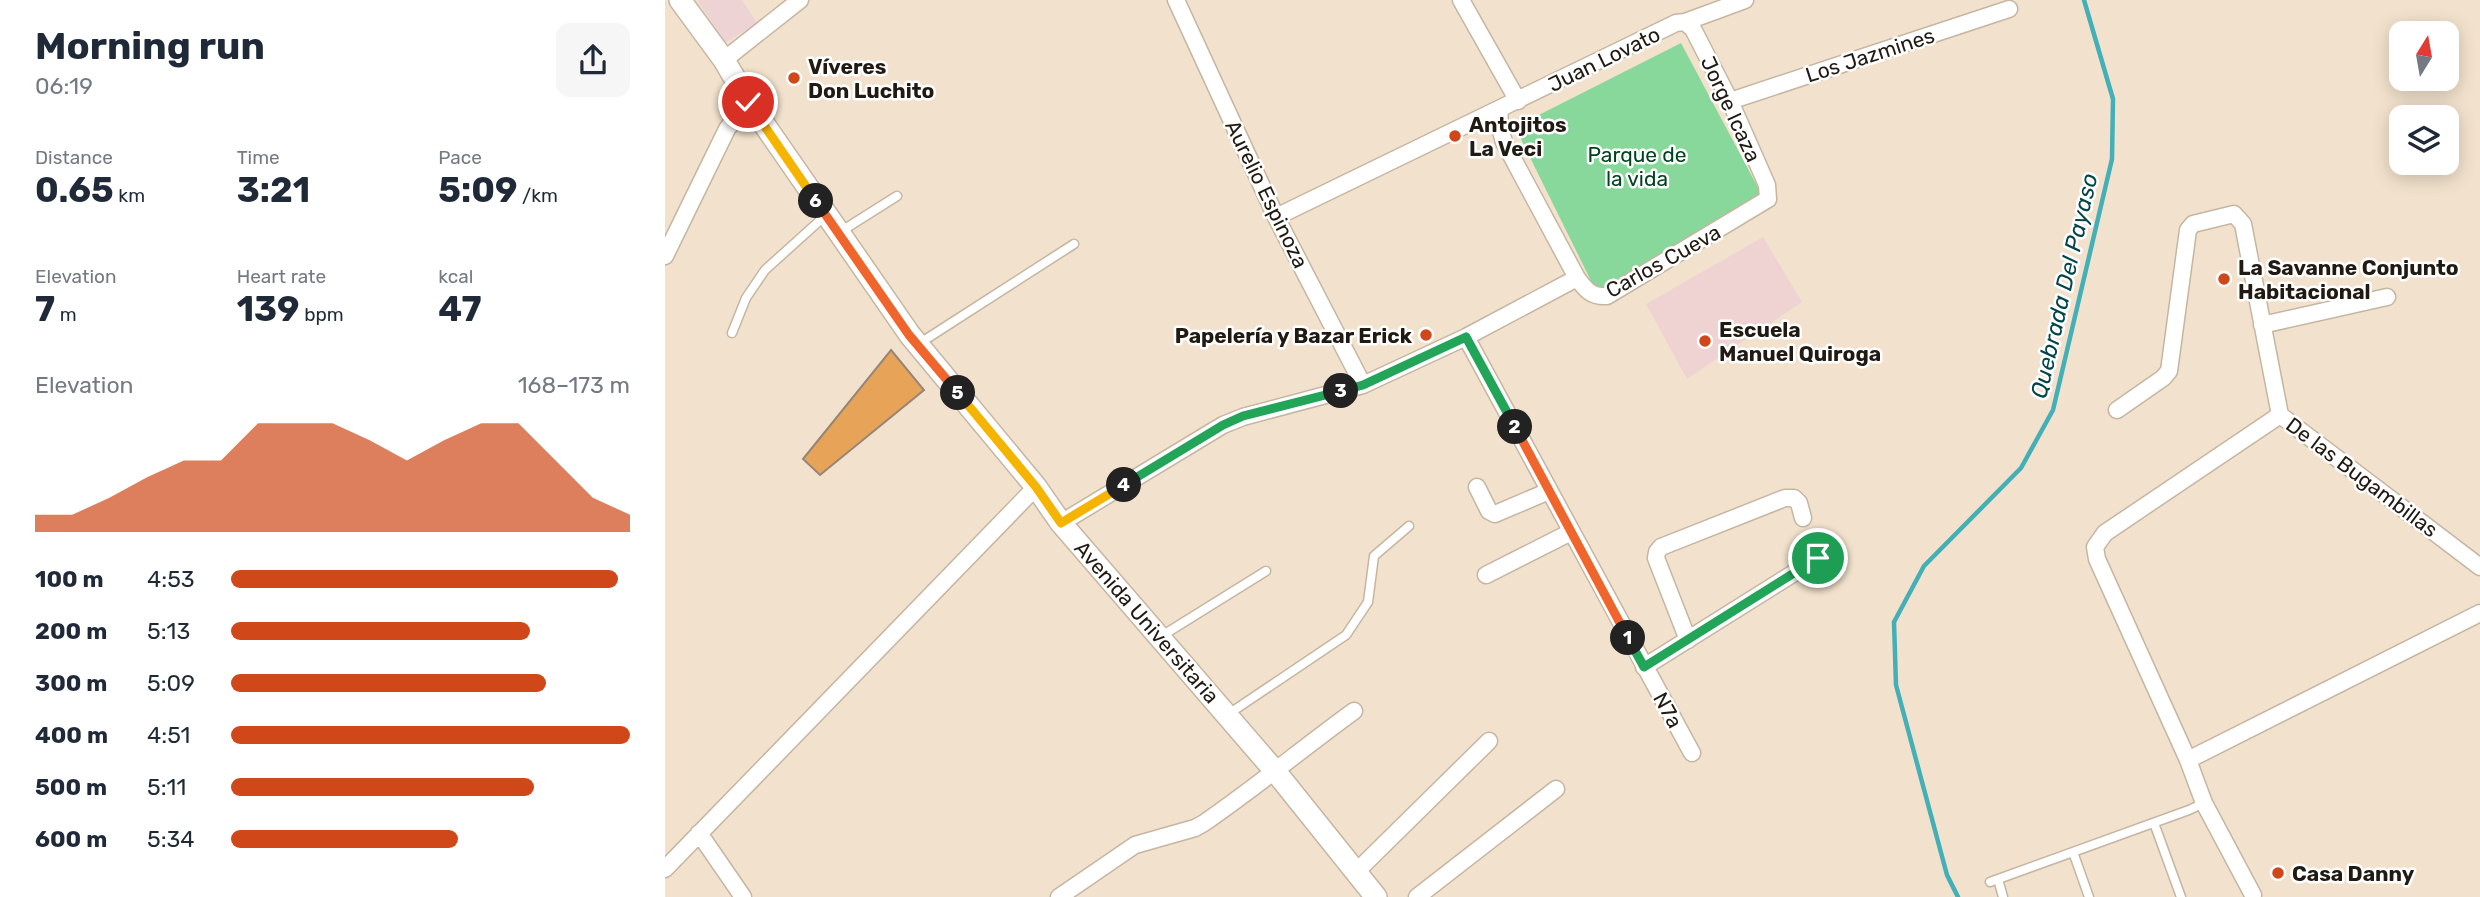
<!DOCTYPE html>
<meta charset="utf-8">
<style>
:root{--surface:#fff;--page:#f6f6f7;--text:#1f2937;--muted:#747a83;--accent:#d0481a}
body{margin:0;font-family:Rubik,sans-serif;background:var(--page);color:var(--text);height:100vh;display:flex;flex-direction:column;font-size:26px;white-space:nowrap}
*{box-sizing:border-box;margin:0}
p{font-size:23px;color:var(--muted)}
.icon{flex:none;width:38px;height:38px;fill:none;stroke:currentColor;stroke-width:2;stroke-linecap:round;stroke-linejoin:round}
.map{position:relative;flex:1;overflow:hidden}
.sheet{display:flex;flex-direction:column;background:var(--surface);width:665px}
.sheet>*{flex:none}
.needle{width:46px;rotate:11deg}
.tools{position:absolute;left:1724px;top:21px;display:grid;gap:14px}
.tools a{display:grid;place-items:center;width:70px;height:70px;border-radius:14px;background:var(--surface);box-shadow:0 4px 18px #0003;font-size:35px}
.pin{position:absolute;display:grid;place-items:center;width:60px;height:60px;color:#fff;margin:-30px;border:4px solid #fff;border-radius:50%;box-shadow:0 2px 7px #0007}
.km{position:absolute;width:35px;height:35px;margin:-18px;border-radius:50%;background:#222;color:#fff;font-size:19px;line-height:35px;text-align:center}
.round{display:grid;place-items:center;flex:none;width:74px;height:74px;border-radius:14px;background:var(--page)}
.head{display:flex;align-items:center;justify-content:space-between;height:119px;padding:0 35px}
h1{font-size:38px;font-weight:700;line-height:52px}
.figures{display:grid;grid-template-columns:repeat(3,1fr);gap:10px;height:119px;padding:7px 35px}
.figures div{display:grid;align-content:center}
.figures b{font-size:35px;font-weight:700}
.figures small{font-size:19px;font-weight:400}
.figures p{font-size:19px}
.chart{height:196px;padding:14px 35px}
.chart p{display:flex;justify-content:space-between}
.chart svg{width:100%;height:126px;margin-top:7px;fill:var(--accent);opacity:.7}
ul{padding:0 35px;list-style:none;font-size:23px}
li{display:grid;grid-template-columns:112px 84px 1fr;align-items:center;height:52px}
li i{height:18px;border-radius:9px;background:var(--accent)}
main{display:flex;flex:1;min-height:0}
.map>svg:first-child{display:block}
</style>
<main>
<section class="sheet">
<div class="head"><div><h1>Morning run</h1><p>06:19</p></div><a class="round"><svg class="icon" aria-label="share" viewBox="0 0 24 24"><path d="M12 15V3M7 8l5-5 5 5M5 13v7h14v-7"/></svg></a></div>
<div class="figures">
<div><p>Distance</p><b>0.65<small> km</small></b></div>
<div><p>Time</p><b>3:21</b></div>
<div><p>Pace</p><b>5:09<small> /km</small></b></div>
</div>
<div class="figures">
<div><p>Elevation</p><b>7<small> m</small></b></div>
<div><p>Heart rate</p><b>139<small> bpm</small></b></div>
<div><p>kcal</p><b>47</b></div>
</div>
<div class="chart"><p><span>Elevation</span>168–173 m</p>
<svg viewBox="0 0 160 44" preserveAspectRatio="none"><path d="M0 44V38L10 38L20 32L30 25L40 19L50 19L60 6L70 6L80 6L90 12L100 19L110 12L120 6L130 6L140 19L150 32L160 38V44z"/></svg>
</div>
<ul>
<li><b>100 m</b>4:53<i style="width:97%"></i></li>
<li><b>200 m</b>5:13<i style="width:75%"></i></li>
<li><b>300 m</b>5:09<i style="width:79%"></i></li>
<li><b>400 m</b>4:51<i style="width:100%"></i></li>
<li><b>500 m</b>5:11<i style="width:76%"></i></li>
<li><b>600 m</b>5:34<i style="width:57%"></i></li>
</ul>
</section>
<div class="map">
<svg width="1815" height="897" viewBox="0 0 1815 897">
<rect width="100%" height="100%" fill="#f2e2cd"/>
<!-- commercial -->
<path fill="#eed3d4" d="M 32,0 L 77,0 L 92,23 L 60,43 Z"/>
<!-- education -->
<path fill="#eed3d2" d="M 1098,237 L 1137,302 L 1022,379 L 981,304 Z"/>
<!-- green -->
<path fill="#88d79b" d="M 1016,43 L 1098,197 L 932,293 L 850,127 Z"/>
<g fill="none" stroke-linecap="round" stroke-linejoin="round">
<!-- stream -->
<path stroke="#43afb6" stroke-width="4.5" d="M 1293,897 L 1282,875 L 1231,685 L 1229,622 L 1259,566 L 1356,468 L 1388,410 L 1447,159 L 1448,99 L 1419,0"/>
</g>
<!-- building -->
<path fill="#e7a358" stroke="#978675" stroke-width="2" d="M 226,350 L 259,390 L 155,475 L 138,459 Z"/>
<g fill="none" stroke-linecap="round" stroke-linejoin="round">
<defs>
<path id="lane" d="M 175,232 L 232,196
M 67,333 L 81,298 L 100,270 L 161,215
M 255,343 L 409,244
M 495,637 L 601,571
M 562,715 L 681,635 L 703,602 L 709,556 L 744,526
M 1489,823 L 1516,897
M 1408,852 L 1424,897
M 1333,879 L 1338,897
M 1325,882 L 1524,810 L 1539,803"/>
<path id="street" d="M 511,0 L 611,217 L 698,385
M 796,0 L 853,101
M 59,60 L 135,0
M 1065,101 L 1344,9
M 835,110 L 834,124 L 839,142 L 912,278 C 921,290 926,297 942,296 L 1103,199 L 1102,185 L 1065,101 L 1028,29 L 1020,22
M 611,217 L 1011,23 L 1020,22 L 1080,0
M 0,256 L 62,129 L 83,101
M 1597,325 L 1722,297
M 801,337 L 1027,753
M 1452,410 L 1498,378 L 1504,371 L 1523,230 L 1528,224 L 1569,214 L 1578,224 L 1615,415 L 1815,567
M 812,487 L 824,511 L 830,514 L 884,491
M 396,523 L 558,425 L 578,417 L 698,385 L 801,337 L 912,278
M 821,575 L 906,532
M 1023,640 L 991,558 L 992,552 L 996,547 L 1120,498 L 1129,498 L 1134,503 L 1138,518
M 979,667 L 1153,558
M 1523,760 L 1815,613
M 34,833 L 78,897
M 0,869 L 371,487
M 691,872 L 824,741
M 1588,895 L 1539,803 L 1523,760 L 1432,559 L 1430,547 L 1440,533 L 1615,415
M 394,897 L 470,845 L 530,828 L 539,823 C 590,788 638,748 689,711
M 752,897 L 891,789"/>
<path id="secondary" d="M 15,0 L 59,60 L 83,101 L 245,335 L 371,487 L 396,523 L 610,771 L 711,897"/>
</defs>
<!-- lane casing -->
<use href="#lane" stroke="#c5b6a2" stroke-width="11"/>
<!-- street casing -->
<use href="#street" stroke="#c5b6a2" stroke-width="19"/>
<!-- secondary casing -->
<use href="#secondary" stroke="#c5b6a2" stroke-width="24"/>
<!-- lane -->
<use href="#lane" stroke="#fff" stroke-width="8"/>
<!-- street -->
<use href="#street" stroke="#fff" stroke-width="16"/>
<!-- secondary -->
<use href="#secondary" stroke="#fff" stroke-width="21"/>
</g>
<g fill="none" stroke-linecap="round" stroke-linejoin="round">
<defs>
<path id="split-1" d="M 963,638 L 979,667 L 1153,558"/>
<path id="split-2" d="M 850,427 L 963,638"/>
<path id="split-3" d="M 676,391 L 698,385 L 801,337 L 850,427"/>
<path id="split-4" d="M 459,485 L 558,425 L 578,416 L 676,391"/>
<path id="split-5" d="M 293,393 L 371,487 L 396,523 L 459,485"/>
<path id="split-6" d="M 151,201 L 244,335 L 293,393"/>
<path id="split-7" d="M 83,102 L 151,201"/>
</defs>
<!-- split-1 casing -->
<use href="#split-1" stroke="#fff" stroke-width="14"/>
<!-- split-2 casing -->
<use href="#split-2" stroke="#fff" stroke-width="14"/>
<!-- split-3 casing -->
<use href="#split-3" stroke="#fff" stroke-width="14"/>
<!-- split-4 casing -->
<use href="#split-4" stroke="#fff" stroke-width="14"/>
<!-- split-5 casing -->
<use href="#split-5" stroke="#fff" stroke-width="14"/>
<!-- split-6 casing -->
<use href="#split-6" stroke="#fff" stroke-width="14"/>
<!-- split-7 casing -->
<use href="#split-7" stroke="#fff" stroke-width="14"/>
<!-- split-1 -->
<use href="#split-1" stroke="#22a559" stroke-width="9"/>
<!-- split-2 -->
<use href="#split-2" stroke="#f0652b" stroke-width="9"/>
<!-- split-3 -->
<use href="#split-3" stroke="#22a559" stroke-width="9"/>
<!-- split-4 -->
<use href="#split-4" stroke="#22a559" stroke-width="9"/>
<!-- split-5 -->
<use href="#split-5" stroke="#f5b400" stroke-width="9"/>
<!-- split-6 -->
<use href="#split-6" stroke="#f0652b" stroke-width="9"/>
<!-- split-7 -->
<use href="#split-7" stroke="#f5b400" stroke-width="9"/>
</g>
<!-- markers -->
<g fill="#d0481a" stroke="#fff" stroke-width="2.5">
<circle cx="129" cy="78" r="7"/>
<circle cx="790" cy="136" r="7"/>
<circle cx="1559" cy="279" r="7"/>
<circle cx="761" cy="335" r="7"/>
<circle cx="1040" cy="341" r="7"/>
<circle cx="1613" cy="873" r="7"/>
</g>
<g text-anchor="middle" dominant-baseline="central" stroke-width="5" stroke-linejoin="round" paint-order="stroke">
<!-- street labels -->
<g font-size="21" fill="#201a13" stroke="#fff">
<text transform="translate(1205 55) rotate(-18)">Los Jazmines</text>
<text transform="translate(939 59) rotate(-26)">Juan Lovato</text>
<text transform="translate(1066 109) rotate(65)">Jorge Icaza</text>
<text transform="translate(602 194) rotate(64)">Aurelio Espinoza</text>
<text transform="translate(998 261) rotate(-29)">Carlos Cueva</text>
<text transform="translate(1697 477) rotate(37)">De las Bugambillas</text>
<text transform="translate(482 622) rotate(49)">Avenida Universitaria</text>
<text transform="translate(1003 710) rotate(61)">N7a</text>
</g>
<!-- poi labels -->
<g font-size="21" font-weight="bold" fill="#201a13" stroke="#fff" text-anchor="start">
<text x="143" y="66">Víveres<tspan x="143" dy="24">Don Luchito</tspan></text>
<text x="804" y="124">Antojitos<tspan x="804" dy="24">La Veci</tspan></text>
<text x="1573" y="267">La Savanne Conjunto<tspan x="1573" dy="24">Habitacional</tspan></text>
<text x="1054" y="329">Escuela<tspan x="1054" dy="24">Manuel Quiroga</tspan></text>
<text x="747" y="335" text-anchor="end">Papelería y Bazar Erick</text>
<text x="1627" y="873">Casa Danny</text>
</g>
<!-- park labels -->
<g font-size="21" fill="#00431c" stroke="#fff">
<text x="972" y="154">Parque de<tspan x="972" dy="24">la vida</tspan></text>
</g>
<!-- water labels -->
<g font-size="23" font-style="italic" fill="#004549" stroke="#fff">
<text transform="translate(1399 286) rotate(-77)">Quebrada Del Payaso</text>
</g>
</g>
</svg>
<div class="tools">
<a><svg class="needle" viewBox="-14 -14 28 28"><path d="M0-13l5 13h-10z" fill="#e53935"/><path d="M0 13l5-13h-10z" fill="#747a83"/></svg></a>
<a><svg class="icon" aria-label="layers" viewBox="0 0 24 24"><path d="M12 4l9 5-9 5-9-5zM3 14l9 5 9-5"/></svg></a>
</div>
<div class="pin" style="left:1153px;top:558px;background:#1e9e55"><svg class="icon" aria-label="arrive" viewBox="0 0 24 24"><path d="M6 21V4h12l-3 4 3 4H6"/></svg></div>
<div class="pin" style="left:83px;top:102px;background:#d93025"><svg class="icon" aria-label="check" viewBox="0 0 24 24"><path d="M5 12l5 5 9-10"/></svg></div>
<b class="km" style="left:963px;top:638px">1</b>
<b class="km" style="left:850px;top:427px">2</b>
<b class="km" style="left:676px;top:391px">3</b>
<b class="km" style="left:459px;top:485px">4</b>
<b class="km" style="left:293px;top:393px">5</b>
<b class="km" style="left:151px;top:201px">6</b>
</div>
</main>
